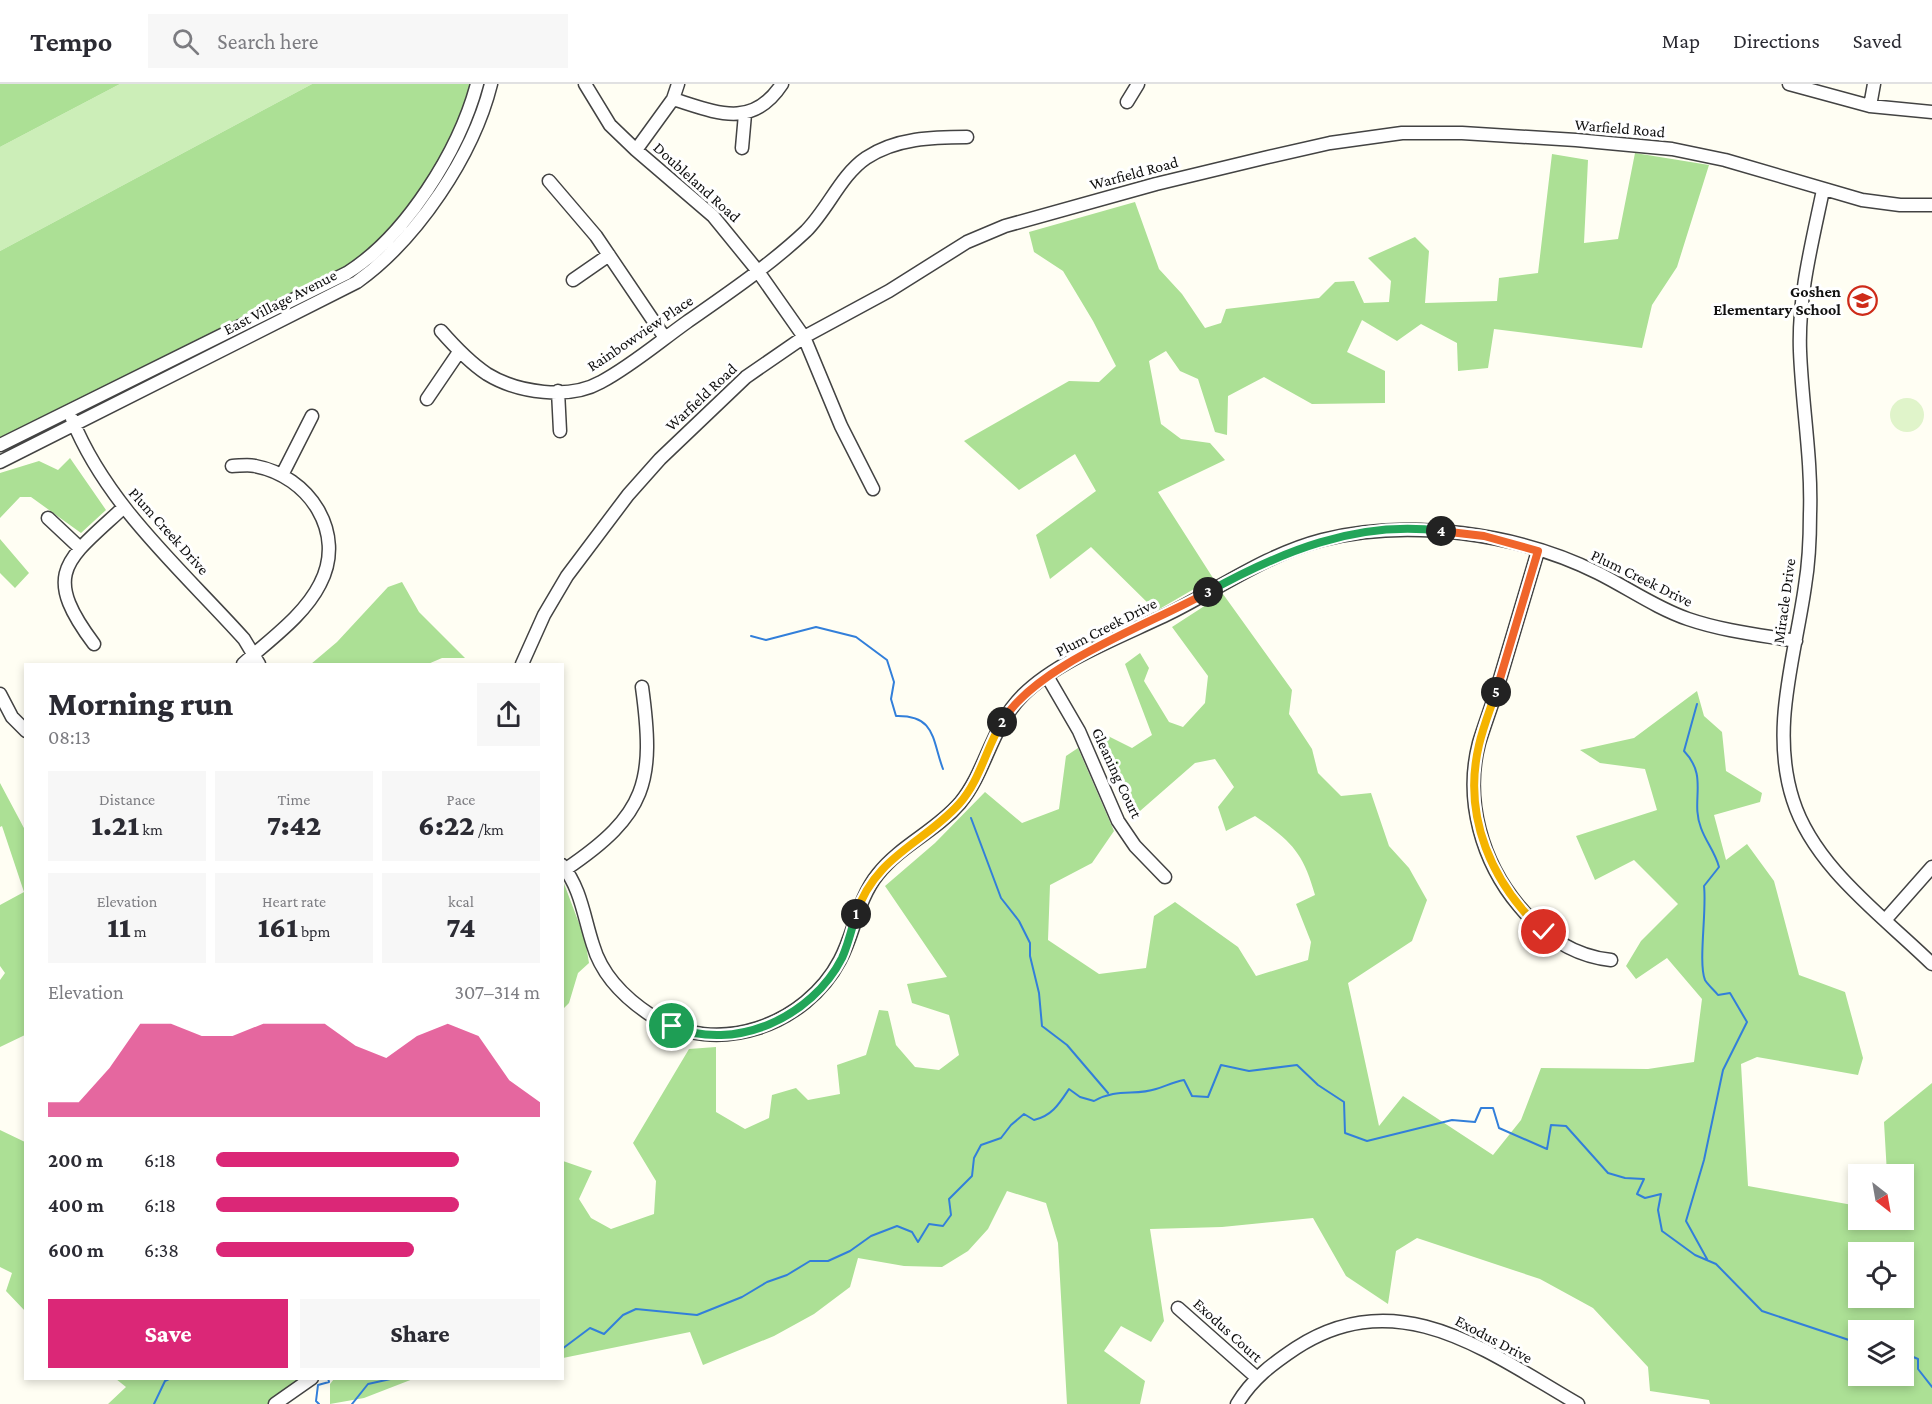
<!DOCTYPE html>
<meta charset="utf-8">
<style>
:root{--surface:#fff;--page:#f7f7f7;--text:#2b2b33;--muted:#7c7c81;--line:#e1e1e2;--accent:#db2777}
body{margin:0;font-family:"Crimson Pro",serif;background:var(--page);color:var(--text);height:100vh;display:flex;flex-direction:column;font-size:22px;white-space:nowrap}
*{box-sizing:border-box;margin:0}
p{font-size:20px;color:var(--muted)}
.icon{flex:none;width:33px;height:33px;fill:none;stroke:currentColor;stroke-width:2;stroke-linecap:round;stroke-linejoin:round}
.map{position:relative;flex:1;overflow:hidden}
.side{position:absolute;left:24px;top:579px;width:540px;height:717px;display:flex;flex-direction:column;background:var(--surface);border-radius:0px;box-shadow:0 3px 9px #0003}
.side>*{flex:none}
.needle{width:39px;rotate:149deg}
.fabs{position:absolute;left:1848px;top:1080px;display:grid;gap:12px}
.fabs a{display:grid;place-items:center;width:66px;height:66px;border-radius:0px;background:var(--surface);box-shadow:0 3px 9px #0003;font-size:30px}
.pin{position:absolute;display:grid;place-items:center;width:51px;height:51px;color:#fff;margin:-26px;border:3px solid #fff;border-radius:50%;box-shadow:0 2px 6px #0007}
.km{position:absolute;width:30px;height:30px;margin:-15px;border-radius:50%;background:#222;color:#fff;font-size:16px;line-height:30px;text-align:center}
.round{display:grid;place-items:center;flex:none;width:63px;height:63px;border-radius:0px;background:var(--page)}
.overview{display:flex;align-items:center;justify-content:space-between;height:102px;padding:0 24px}
h1{font-size:33px;font-weight:800;line-height:45px}
.metrics{display:grid;grid-template-columns:repeat(3,1fr);gap:9px;height:102px;padding:6px 24px}
.metrics div{display:grid;align-content:center;border-radius:0px;background:var(--page);text-align:center}
.metrics b{font-size:30px;font-weight:800}
.metrics small{font-size:16px;font-weight:400}
.metrics p{font-size:16px}
.chart{height:168px;padding:12px 24px}
.chart p{display:flex;justify-content:space-between}
.chart svg{width:100%;height:108px;margin-top:6px;fill:var(--accent);opacity:.7}
.cta{display:flex;gap:12px;margin-top:auto;padding:12px 24px}
.cta a{flex:1;height:69px;border-radius:0px;background:var(--accent);color:#fff;font-size:24px;font-weight:800;line-height:69px;text-align:center}
.cta a+a{background:var(--page);color:var(--text)}
ul{padding:0 24px;list-style:none;font-size:20px}
li{display:grid;grid-template-columns:96px 72px 1fr;align-items:center;height:45px}
li i{height:15px;border-radius:8px;background:var(--accent)}
header{display:flex;align-items:center;gap:36px;box-sizing:border-box;height:84px;padding:0 30px;background:var(--surface);border-bottom:2px solid var(--line)}
header strong{font-size:28px}
nav{display:flex;gap:33px;margin-inline-start:auto;font-size:21px}
.search{width:420px;height:54px;background:var(--page);display:flex;align-items:center;gap:15px;box-sizing:border-box;padding:0 21px;border-radius:0px;color:var(--muted);font-size:22px}
.map>svg:first-child{display:block}
</style>
<header>
<strong>Tempo</strong>
<div class="search"><svg class="icon" aria-label="search" viewBox="0 0 24 24"><circle cx="10" cy="10" r="6"/><path d="M15 15l6 6"/></svg>Search here</div>
<nav><a>Map</a><a>Directions</a><a>Saved</a></nav>
</header>
<div class="map">
<svg width="1932" height="1320" viewBox="0 0 1932 1320">
<rect width="100%" height="100%" fill="#fffef3"/>
<!-- green -->
<path fill="#cceeb8" d="M 120,0 L 312,0 L 0,167 L 0,63 Z"/>
<!-- forest -->
<path fill="#ace095" fill-rule="evenodd" d="M 0,0 L 120,0 L 0,63 Z
M 312,0 L 477,0 L 451,65 L 368,176 L 0,361 L 0,167 Z
M 1635,69 L 1709,81 L 1677,183 L 1652,221 L 1642,264 L 1494,245 L 1488,284 L 1458,287 L 1457,259 L 1421,240 L 1397,257 L 1362,236 L 1347,268 L 1385,287 L 1385,319 L 1312,320 L 1264,293 L 1228,312 L 1227,351 L 1215,348 L 1198,295 L 1180,287 L 1166,267 L 1149,277 L 1161,340 L 1181,355 L 1210,359 L 1225,376 L 1158,408 L 1213,494 L 1156,527 L 1091,463 L 1050,495 L 1036,451 L 1096,407 L 1075,370 L 1019,406 L 964,357 L 1069,297 L 1099,298 L 1116,282 L 1093,237 L 1063,187 L 1034,168 L 1029,148 L 1135,118 L 1159,185 L 1182,210 L 1205,244 L 1221,239 L 1226,225 L 1319,214 L 1335,198 L 1354,197 L 1364,219 L 1389,218 L 1391,197 L 1368,174 L 1415,153 L 1429,167 L 1425,219 L 1497,217 L 1499,194 L 1538,189 L 1552,70 L 1588,76 L 1584,159 L 1618,155 Z
M 70,374 L 106,426 L 81,449 L 31,413 L 20,413 L 0,434 L 0,389 L 39,377 L 58,386 Z
M 0,455 L 29,489 L 15,504 L 0,489 Z
M 402,498 L 419,528 L 465,574 L 442,574 L 428,580 L 311,580 L 337,558 L 388,503 Z
M 1223,510 L 1292,606 L 1289,630 L 1312,665 L 1318,689 L 1341,712 L 1371,709 L 1389,762 L 1409,784 L 1427,816 L 1412,857 L 1348,899 L 1379,1042 L 1403,1012 L 1493,1071 L 1521,1036 L 1541,984 L 1648,985 L 1694,978 L 1702,915 L 1667,874 L 1636,895 L 1626,882 L 1641,857 L 1678,820 L 1634,776 L 1595,796 L 1576,752 L 1657,726 L 1645,685 L 1600,679 L 1580,666 L 1634,654 L 1697,607 L 1704,632 L 1722,648 L 1726,687 L 1762,709 L 1760,718 L 1714,731 L 1726,776 L 1747,760 L 1774,797 L 1799,891 L 1845,908 L 1863,974 L 1858,991 L 1757,973 L 1741,980 L 1748,1102 L 1858,1122 L 1858,1136 L 1904,1136 L 1904,1090 L 1887,1090 L 1884,1038 L 1932,999 L 1932,1320 L 1710,1320 L 1709,1316 L 1650,1307 L 1648,1283 L 1593,1224 L 1540,1195 L 1417,1154 L 1396,1167 L 1388,1220 L 1346,1192 L 1313,1134 L 1222,1143 L 1150,1145 L 1164,1237 L 1151,1258 L 1121,1242 L 1104,1267 L 1145,1297 L 1140,1320 L 1067,1320 L 1058,1159 L 1046,1119 L 1007,1107 L 988,1145 L 968,1167 L 942,1183 L 904,1182 L 858,1174 L 850,1203 L 814,1230 L 774,1252 L 703,1281 L 690,1248 L 563,1274 L 563,1077 L 592,1087 L 579,1115 L 591,1134 L 611,1145 L 654,1130 L 656,1097 L 633,1059 L 689,965 L 716,963 L 716,1028 L 745,1045 L 769,1034 L 772,1011 L 796,1004 L 808,1016 L 840,1010 L 837,981 L 866,971 L 879,926 L 888,927 L 896,961 L 915,983 L 939,986 L 959,971 L 949,931 L 912,919 L 907,900 L 947,893 L 885,802 L 935,759 L 985,708 L 1022,739 L 1059,725 L 1066,672 L 1078,664 L 1114,747 L 1092,779 L 1050,801 L 1048,856 L 1099,890 L 1146,884 L 1154,832 L 1175,818 L 1238,863 L 1256,892 L 1308,876 L 1311,858 L 1296,820 L 1315,811 C 1303,768 1291,757 1255,732 L 1226,747 L 1218,723 L 1234,703 L 1215,675 L 1195,679 L 1132,734 L 1096,650 L 1098,647 L 1132,664 L 1152,651 L 1125,580 L 1140,569 L 1149,584 L 1144,597 L 1169,638 L 1183,643 L 1205,619 L 1208,592 L 1172,543 ZM 1858,1168 L 1904,1168 L 1904,1214 L 1858,1214 ZM 1858,1246 L 1904,1246 L 1904,1292 L 1858,1292 Z
M 0,699 L 25,746 L 25,951 L 0,963 L 0,896 L 5,889 L 0,882 L 0,821 L 24,808 L 2,742 L 0,743 Z
M 563,797 L 585,855 L 589,879 L 578,889 L 569,919 L 563,925 Z
M 0,1046 L 25,1058 L 25,1227 L 6,1207 L 12,1189 L 0,1183 Z
M 116,1295 L 306,1295 L 275,1320 L 108,1320 L 126,1303 Z
M 334,1295 L 334,1294 L 413,1295 L 364,1314 L 330,1320 L 330,1300 Z"/>
<!-- pitch -->
<path fill="#e0f4ca" d="M1890 331a17 17 0 1 1 34 0a17 17 0 1 1-34 0Z"/>
<g fill="none" stroke-linecap="round" stroke-linejoin="round">
<!-- stream -->
<path stroke="#327fda" stroke-width="2" d="M 751,552 L 766,556 L 816,543 L 856,553 L 887,576 L 894,598 L 891,615 L 896,632 C 936,631 932,656 943,685
M 1697,620 L 1684,667 C 1709,693 1690,716 1701,744 C 1706,758 1715,768 1719,783 L 1704,802 C 1707,826 1698,879 1705,896 C 1708,901 1714,906 1718,911 L 1730,909 L 1747,938 L 1723,986 L 1704,1076 L 1686,1137 L 1707,1175
M 971,734 L 1001,814 L 1019,837 L 1030,859 L 1030,872 L 1039,909 L 1042,942 L 1067,961 L 1108,1009
M 562,1265 L 590,1244 L 604,1250 L 623,1231 L 636,1225 L 697,1231 L 742,1213 L 767,1198 L 787,1191 L 810,1177 L 828,1177 L 850,1167 L 871,1152 L 897,1142 L 912,1148 L 918,1158 L 929,1140 L 943,1142 L 951,1131 L 949,1115 L 972,1092 L 974,1074 L 981,1061 L 1001,1054 L 1011,1041 L 1024,1030 L 1034,1036 C 1052,1032 1059,1020 1069,1005 L 1080,1013 L 1094,1017 C 1117,1004 1135,1012 1156,1005 C 1166,1002 1173,998 1184,996 L 1192,1012 L 1208,1013 L 1221,981 L 1249,987 L 1297,981 L 1318,1001 L 1344,1018 L 1345,1049 L 1367,1057 L 1452,1036 L 1475,1038 L 1481,1024 L 1493,1024 L 1499,1044 L 1547,1065 L 1551,1041 L 1566,1042 L 1608,1089 L 1625,1094 L 1644,1095 L 1637,1110 L 1645,1114 L 1661,1110 L 1658,1126 L 1662,1147 L 1695,1171 L 1716,1180 L 1762,1227 L 1858,1259
M 1904,1269 L 1918,1275 L 1918,1285 L 1932,1303
M 154,1320 L 165,1297 L 171,1294
M 319,1320 L 316,1317 L 318,1301 L 329,1298 L 328,1294
M 352,1320 L 368,1300 L 395,1294"/>
<defs>
<path id="minor" d="M 585,0 L 610,41 L 636,66 L 713,132 L 757,186 L 804,253 L 841,342 L 873,405
M 1789,0 L 1870,22 L 1932,28
M 673,15 C 715,28 752,46 782,0
M 1127,18 L 1138,0
M 1870,22 L 1874,0
M 742,64 L 745,30
M 636,66 L 673,15 L 678,0
M 549,97 L 596,152 L 665,254
M 1823,106 C 1812,159 1798,212 1800,267 C 1802,321 1812,376 1810,430 C 1810,453 1809,478 1805,502 C 1795,573 1770,645 1793,716 C 1814,783 1883,832 1932,880
M 573,196 L 609,171
M 441,247 C 455,263 469,278 487,290 C 518,309 569,316 601,298 C 631,282 659,258 687,238 C 727,210 770,181 806,147 C 828,125 841,91 866,74 C 896,54 933,53 967,53
M 558,307 L 560,347
M 427,315 L 459,268
M 72,335 C 107,422 183,487 244,555 L 259,580
M 0,361 L 347,189 C 406,152 459,67 477,0
M 0,378 L 357,198 C 417,155 473,72 491,0
M 232,382 C 239,382 248,380 255,382 C 309,392 347,449 320,500 C 304,532 269,556 243,580
M 282,391 L 312,332
M 48,434 L 80,464
M 1538,467 C 1525,511 1512,555 1499,598 C 1493,619 1485,639 1479,659 C 1464,716 1482,778 1519,822 C 1543,851 1573,872 1611,876
M 94,560 C 40,488 67,476 124,423
M 522,580 L 544,531 L 567,492 L 628,411 L 660,375 L 746,293 L 804,253 L 889,207 L 967,158 L 1005,142 L 1156,100 L 1264,74 L 1330,59 L 1402,49 L 1462,49 L 1576,56 L 1672,65 L 1725,76 L 1862,116 L 1900,121 L 1932,121
M 1047,592 L 1079,647 L 1118,737 L 1135,762 L 1165,793
M 0,610 L 12,633 L 26,647
M 562,781 C 581,804 584,834 593,861 C 602,892 626,915 652,932 C 717,974 806,941 840,876 C 855,848 857,816 878,790 C 901,761 936,747 960,719 C 987,686 990,644 1023,611 C 1059,575 1128,550 1174,527 C 1223,502 1268,470 1322,456 C 1408,434 1518,449 1598,489 C 1628,504 1656,524 1688,535 C 1723,547 1760,551 1796,557
M 566,785 C 647,730 655,698 642,603
M 1886,835 L 1932,783
M 1178,1224 L 1256,1293
M 275,1320 L 312,1294
M 1237,1320 C 1252,1295 1272,1280 1296,1264 C 1399,1197 1489,1269 1578,1320"/>
</defs>
<!-- minor casing -->
<use href="#minor" stroke="#434343" stroke-width="15"/>
<!-- minor -->
<use href="#minor" stroke="#fff" stroke-width="12"/>
</g>
<g fill="none" stroke-linecap="round" stroke-linejoin="round">
<defs>
<path id="split-1" d="M 672,942 C 735,969 812,933 842,874 C 848,861 852,844 856,830"/>
<path id="split-2" d="M 856,830 C 875,772 923,760 959,720 C 980,697 986,664 1002,638"/>
<path id="split-3" d="M 1002,638 C 1035,581 1149,541 1208,508"/>
<path id="split-4" d="M 1208,508 C 1280,468 1357,436 1441,447"/>
<path id="split-5" d="M 1441,447 L 1484,452 L 1538,467 L 1496,608"/>
<path id="split-6" d="M 1496,608 C 1490,626 1483,643 1479,661 C 1462,733 1492,800 1544,848"/>
</defs>
<!-- split-1 casing -->
<use href="#split-1" stroke="#fff" stroke-width="12"/>
<!-- split-2 casing -->
<use href="#split-2" stroke="#fff" stroke-width="12"/>
<!-- split-3 casing -->
<use href="#split-3" stroke="#fff" stroke-width="12"/>
<!-- split-4 casing -->
<use href="#split-4" stroke="#fff" stroke-width="12"/>
<!-- split-5 casing -->
<use href="#split-5" stroke="#fff" stroke-width="12"/>
<!-- split-6 casing -->
<use href="#split-6" stroke="#fff" stroke-width="12"/>
<!-- split-1 -->
<use href="#split-1" stroke="#22a559" stroke-width="8"/>
<!-- split-2 -->
<use href="#split-2" stroke="#f5b400" stroke-width="8"/>
<!-- split-3 -->
<use href="#split-3" stroke="#f0652b" stroke-width="8"/>
<!-- split-4 -->
<use href="#split-4" stroke="#22a559" stroke-width="8"/>
<!-- split-5 -->
<use href="#split-5" stroke="#f0652b" stroke-width="8"/>
<!-- split-6 -->
<use href="#split-6" stroke="#f5b400" stroke-width="8"/>
</g>
<!-- icons -->
<defs>
<symbol id="school-ring" viewBox="-11 -11 22 22"><circle r="9.5" fill="#fff" stroke="#ce2b19" stroke-width="1.5"/><path d="M0-5L7-2L0 1L-7-2ZM-4 1L0 2.5L4 1V4Q0 6-4 4Z" fill="#ce2b19"/></symbol>
</defs>
<g fill-rule="evenodd">
<use href="#school-ring" x="1846" y="200" width="33" height="33"/>
</g>
<g text-anchor="middle" dominant-baseline="central" stroke-width="6" stroke-linejoin="round" paint-order="stroke">
<!-- street labels -->
<g font-size="16" fill="#101010" stroke="#fff">
<text transform="translate(1620 44) rotate(5)">Warfield Road</text>
<text transform="translate(1134 89) rotate(-15)">Warfield Road</text>
<text transform="translate(697 98) rotate(42)">Doubleland Road</text>
<text transform="translate(280 218) rotate(-27)">East Village Avenue</text>
<text transform="translate(640 249) rotate(-34)">Rainbowview Place</text>
<text transform="translate(701 313) rotate(-43)">Warfield Road</text>
<text transform="translate(169 447) rotate(48)">Plum Creek Drive</text>
<text transform="translate(1642 494) rotate(26)">Plum Creek Drive</text>
<text transform="translate(1784 517) rotate(-82)">Miracle Drive</text>
<text transform="translate(1106 543) rotate(-27)">Plum Creek Drive</text>
<text transform="translate(1117 689) rotate(65)">Gleaning Court</text>
<text transform="translate(1228 1246) rotate(42)">Exodus Court</text>
<text transform="translate(1494 1255) rotate(28)">Exodus Drive</text>
</g>
<!-- poi labels -->
<g font-size="16" font-weight="bold" fill="#101010" stroke="#fff" text-anchor="end">
<text x="1841" y="207">Goshen<tspan x="1841" dy="18">Elementary School</tspan></text>
</g>
</g>
</svg>
<div class="fabs">
<a><svg class="needle" viewBox="-14 -14 28 28"><path d="M0-13l5 13h-10z" fill="#e53935"/><path d="M0 13l5-13h-10z" fill="#7c7c81"/></svg></a>
<a><svg class="icon" aria-label="locate" viewBox="0 0 24 24"><circle cx="12" cy="12" r="6"/><path d="M12 2v4M12 18v4M2 12h4M18 12h4"/></svg></a>
<a><svg class="icon" aria-label="layers" viewBox="0 0 24 24"><path d="M12 4l9 5-9 5-9-5zM3 14l9 5 9-5"/></svg></a>
</div>
<div class="pin" style="left:672px;top:942px;background:#1e9e55"><svg class="icon" aria-label="arrive" viewBox="0 0 24 24"><path d="M6 21V4h12l-3 4 3 4H6"/></svg></div>
<div class="pin" style="left:1544px;top:848px;background:#d93025"><svg class="icon" aria-label="check" viewBox="0 0 24 24"><path d="M5 12l5 5 9-10"/></svg></div>
<b class="km" style="left:856px;top:830px">1</b>
<b class="km" style="left:1002px;top:638px">2</b>
<b class="km" style="left:1208px;top:508px">3</b>
<b class="km" style="left:1441px;top:447px">4</b>
<b class="km" style="left:1496px;top:608px">5</b>
<section class="side">
<div class="overview"><div><h1>Morning run</h1><p>08:13</p></div><a class="round"><svg class="icon" aria-label="share" viewBox="0 0 24 24"><path d="M12 15V3M7 8l5-5 5 5M5 13v7h14v-7"/></svg></a></div>
<div class="metrics">
<div><p>Distance</p><b>1.21<small> km</small></b></div>
<div><p>Time</p><b>7:42</b></div>
<div><p>Pace</p><b>6:22<small> /km</small></b></div>
</div>
<div class="metrics">
<div><p>Elevation</p><b>11<small> m</small></b></div>
<div><p>Heart rate</p><b>161<small> bpm</small></b></div>
<div><p>kcal</p><b>74</b></div>
</div>
<div class="chart"><p><span>Elevation</span>307–314 m</p>
<svg viewBox="0 0 160 44" preserveAspectRatio="none"><path d="M0 44V38L10 38L20 24L30 6L40 6L50 11L60 11L70 6L80 6L90 6L100 15L110 20L120 11L130 6L140 11L150 29L160 38V44z"/></svg>
</div>
<ul>
<li><b>200 m</b>6:18<i style="width:75%"></i></li>
<li><b>400 m</b>6:18<i style="width:75%"></i></li>
<li><b>600 m</b>6:38<i style="width:61%"></i></li>
</ul>
<div class="cta"><a>Save</a><a>Share</a></div>
</section>
</div>
